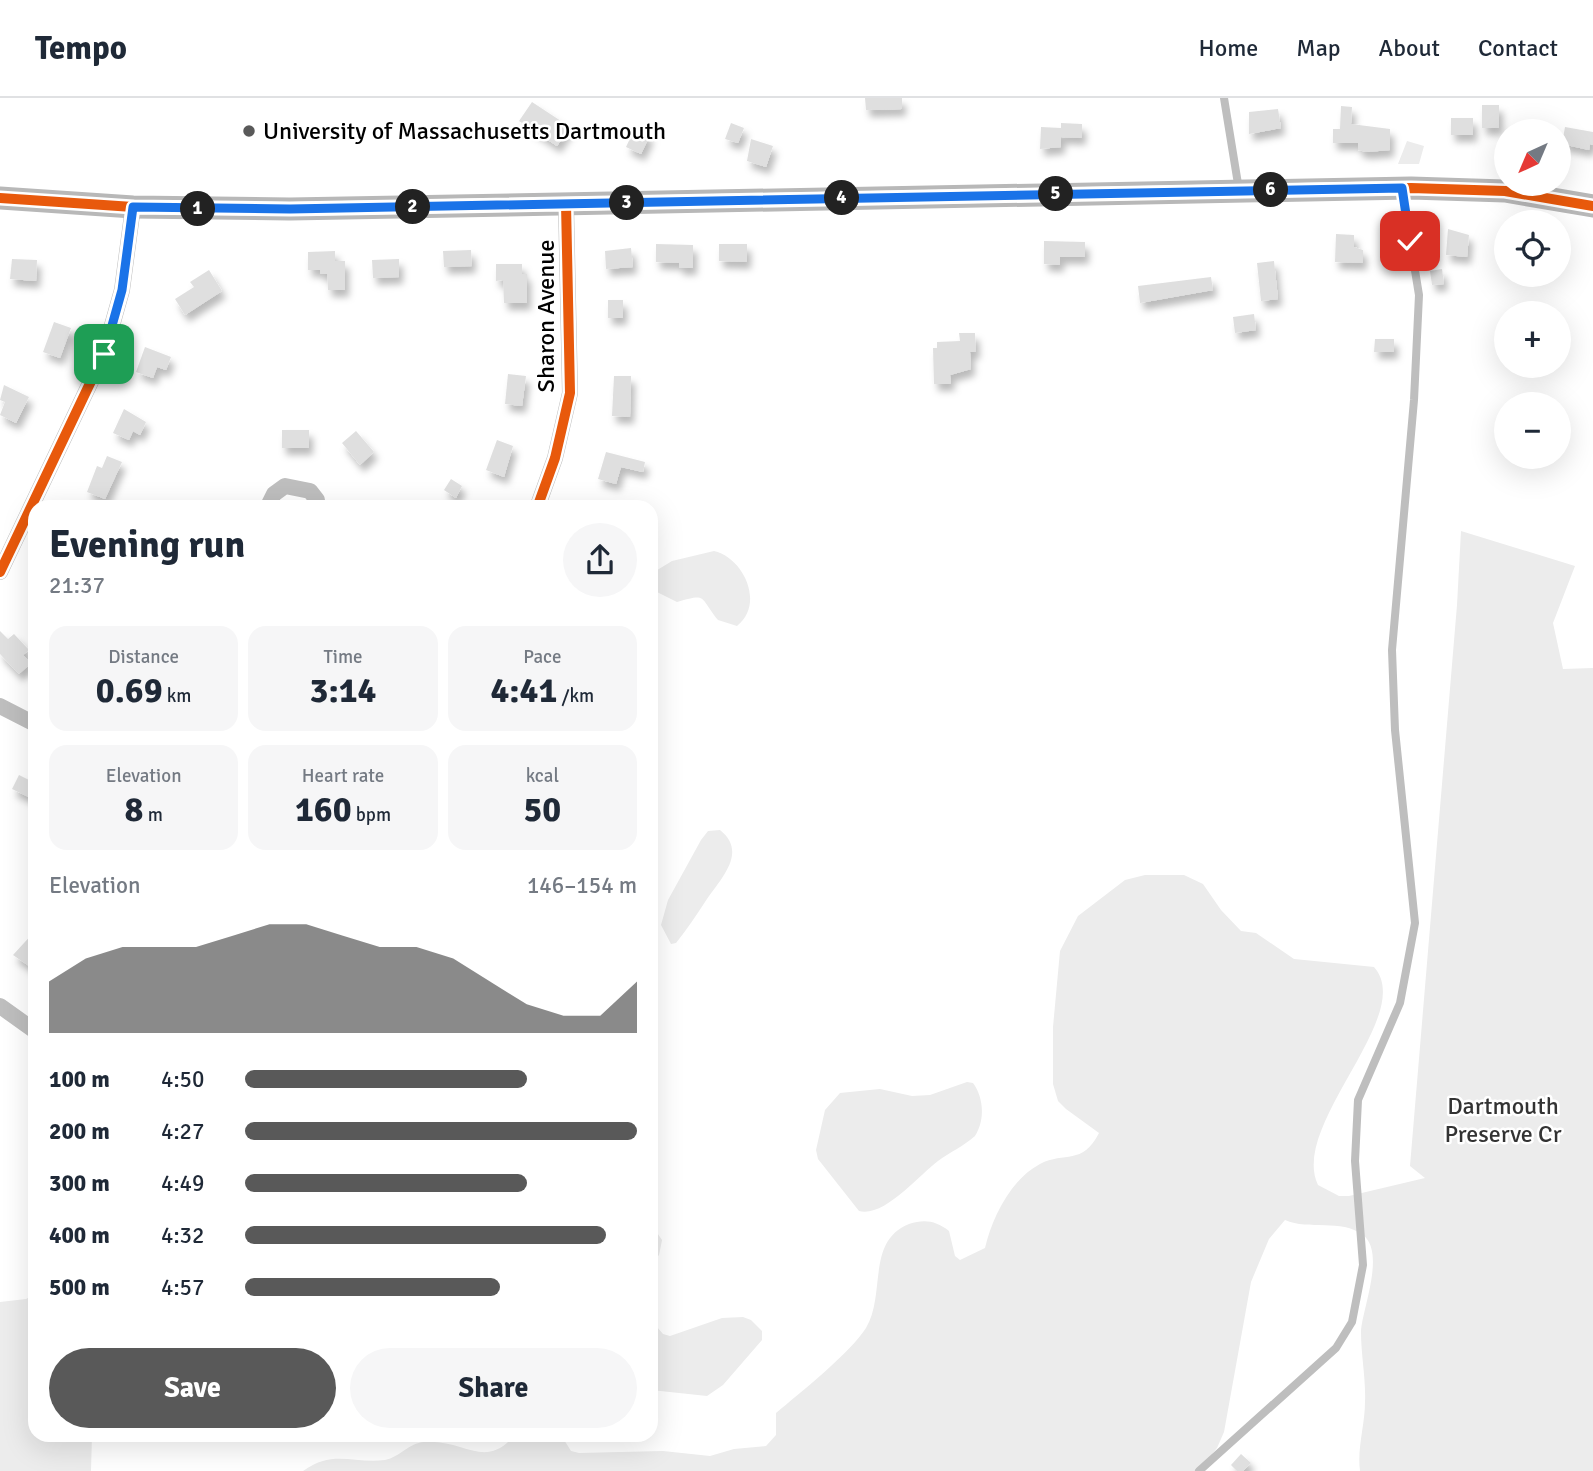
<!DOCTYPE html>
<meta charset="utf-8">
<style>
:root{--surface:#fff;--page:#f6f6f7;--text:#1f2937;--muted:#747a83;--line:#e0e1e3;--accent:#595959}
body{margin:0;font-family:Signika,sans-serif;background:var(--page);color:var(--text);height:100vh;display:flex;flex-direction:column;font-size:26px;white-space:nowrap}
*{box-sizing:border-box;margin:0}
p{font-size:23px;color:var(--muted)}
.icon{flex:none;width:38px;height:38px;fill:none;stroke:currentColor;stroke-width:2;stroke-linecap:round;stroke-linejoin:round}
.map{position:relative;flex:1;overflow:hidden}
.panel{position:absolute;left:28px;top:402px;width:630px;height:942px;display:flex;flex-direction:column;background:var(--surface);border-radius:21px;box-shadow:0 7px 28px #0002}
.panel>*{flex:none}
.needle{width:46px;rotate:224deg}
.buttons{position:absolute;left:1494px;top:21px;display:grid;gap:14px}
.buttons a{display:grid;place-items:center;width:77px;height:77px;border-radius:50%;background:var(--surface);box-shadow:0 7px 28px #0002;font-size:35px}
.pin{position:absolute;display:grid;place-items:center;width:60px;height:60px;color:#fff;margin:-30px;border-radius:14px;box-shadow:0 4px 10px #0006}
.km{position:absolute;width:35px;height:35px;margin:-18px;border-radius:50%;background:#222;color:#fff;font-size:19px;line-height:35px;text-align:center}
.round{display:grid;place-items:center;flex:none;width:74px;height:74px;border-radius:37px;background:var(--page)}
.head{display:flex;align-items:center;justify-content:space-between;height:119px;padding:0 21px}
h1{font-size:38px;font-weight:700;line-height:52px}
.figures{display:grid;grid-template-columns:repeat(3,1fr);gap:10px;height:119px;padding:7px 21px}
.figures div{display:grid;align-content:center;border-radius:18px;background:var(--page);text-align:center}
.figures b{font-size:35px;font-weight:700}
.figures small{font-size:19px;font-weight:400}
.figures p{font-size:19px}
.chart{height:196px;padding:14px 21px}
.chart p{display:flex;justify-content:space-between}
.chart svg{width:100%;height:126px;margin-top:7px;fill:var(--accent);opacity:.7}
.primary-button{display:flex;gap:14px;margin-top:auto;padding:14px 21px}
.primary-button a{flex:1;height:80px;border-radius:42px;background:var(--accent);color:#fff;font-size:28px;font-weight:700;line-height:80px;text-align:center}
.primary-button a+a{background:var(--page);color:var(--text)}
ul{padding:0 21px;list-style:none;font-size:23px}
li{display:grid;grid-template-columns:112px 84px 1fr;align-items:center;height:52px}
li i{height:18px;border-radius:9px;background:var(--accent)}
header{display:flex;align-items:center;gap:42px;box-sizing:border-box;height:98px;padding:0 35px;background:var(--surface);border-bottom:2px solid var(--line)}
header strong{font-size:33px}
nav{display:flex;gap:38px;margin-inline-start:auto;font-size:24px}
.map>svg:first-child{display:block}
</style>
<header>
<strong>Tempo</strong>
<nav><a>Home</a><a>Map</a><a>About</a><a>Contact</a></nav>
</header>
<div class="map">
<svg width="1593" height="1373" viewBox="0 0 1593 1373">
<defs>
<filter id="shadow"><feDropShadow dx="4" dy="7" stdDeviation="3.5" flood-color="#0004"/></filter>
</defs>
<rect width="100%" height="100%" fill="#fff"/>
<!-- green -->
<path fill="#ececec" d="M 1407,43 L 1424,48 L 1419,66 L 1398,66 Z
M 1461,433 L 1575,468 L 1553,525 L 1563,571 L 1593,570 L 1593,1373 L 1360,1373 C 1357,1350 1365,1327 1365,1304 C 1366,1281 1361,1257 1361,1234 C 1362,1211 1386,1155 1363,1137 C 1341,1120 1309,1133 1285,1122 L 1269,1141 L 1251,1184 L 1224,1334 L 1217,1350 L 1198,1373 L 303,1373 C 333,1351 353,1366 385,1362 C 400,1359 409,1345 424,1344 C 466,1341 484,1373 515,1337 L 561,1337 L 571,1353 L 579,1355 L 663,1353 L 710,1358 L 734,1351 L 766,1348 L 776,1337 L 776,1315 C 800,1295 850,1255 866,1230 C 886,1197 866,1143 909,1126 C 925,1121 936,1123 949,1133 L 955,1158 L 960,1162 L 985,1150 C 992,1120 1011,1081 1040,1066 C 1065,1053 1082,1068 1099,1035 L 1066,1011 L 1058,1003 L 1053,986 L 1053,929 L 1060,853 L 1078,818 L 1125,782 L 1145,777 L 1184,777 L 1203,786 L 1221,812 L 1241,833 L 1256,835 L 1294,861 L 1374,869 C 1417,917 1289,1027 1318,1087 L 1339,1098 L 1349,1098 L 1425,1080 L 1410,1068 L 1457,507 Z
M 714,453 C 744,460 765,506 737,528 L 718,522 C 699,499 708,495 677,504 L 651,491 L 654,474 L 672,463 Z
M 720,732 C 749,755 719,782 705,804 C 696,818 687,831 676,845 L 671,846 L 661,827 L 668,802 L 701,742 L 708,733 Z
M 967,984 L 973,985 C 984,1000 985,1022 975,1038 C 964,1048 950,1054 938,1063 C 919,1077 884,1120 859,1113 L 818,1061 L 816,1052 L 825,1012 L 840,995 L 880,991 L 912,998 L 930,997 Z
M 651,1126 L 662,1142 L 659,1157 L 651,1165 Z
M 35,1196 L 35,1337 L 92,1337 L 91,1373 L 0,1373 L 0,1204 L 26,1201 Z
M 743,1219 L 751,1222 L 762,1233 L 762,1242 L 723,1287 L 707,1298 L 651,1292 L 651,1222 L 663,1236 L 670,1238 L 722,1220 Z"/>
<!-- building -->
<path fill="#dfdfdf" filter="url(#shadow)" d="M 865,0 L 902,0 L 902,11 L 866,12 Z
M 532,4 L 570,29 L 557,48 L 519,23 Z
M 1482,7 L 1499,7 L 1499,30 L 1482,30 Z
M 1341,8 L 1352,9 L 1351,26 L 1390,31 L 1390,52 L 1367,54 L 1358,52 L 1358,45 L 1333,45 L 1333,31 L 1340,31 Z
M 1278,11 L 1281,30 L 1249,36 L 1249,14 Z
M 1451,20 L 1473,20 L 1473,37 L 1451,37 Z
M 731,25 L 744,30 L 738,45 L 725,41 Z
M 1061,25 L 1082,26 L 1082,40 L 1061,39 L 1061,49 L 1040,51 L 1041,29 L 1061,30 Z
M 1565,29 L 1593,34 L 1593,47 L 1590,46 L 1589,52 L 1562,46 Z
M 635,30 L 650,37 L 641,56 L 626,49 Z
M 751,41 L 773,48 L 766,69 L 747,63 Z
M 1448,131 L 1469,137 L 1467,159 L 1446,157 Z
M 1336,136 L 1354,137 L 1354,149 L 1363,152 L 1363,165 L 1335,164 Z
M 1044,143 L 1085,144 L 1085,159 L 1060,159 L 1060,167 L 1044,166 Z
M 656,146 L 693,147 L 693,170 L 679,170 L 679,165 L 656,164 Z
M 719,146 L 747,146 L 747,164 L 719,163 Z
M 631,150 L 633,169 L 606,171 L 605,153 Z
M 471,152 L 472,168 L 444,169 L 443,153 Z
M 335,153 L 335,163 L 345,163 L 345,192 L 328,192 L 327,176 L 320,176 L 320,172 L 308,172 L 308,154 Z
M 12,161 L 37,162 L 36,183 L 10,181 Z
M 399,161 L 399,179 L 373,180 L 372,162 Z
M 1274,163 L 1278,201 L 1261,203 L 1257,165 Z
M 496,166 L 522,166 L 522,176 L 527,176 L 527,205 L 504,205 L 503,182 L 496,183 Z
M 1442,171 L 1444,186 L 1432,187 L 1430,173 Z
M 209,172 L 222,193 L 185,217 L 175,201 L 194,189 L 190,184 Z
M 1211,179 L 1213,192 L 1140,205 L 1138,188 Z
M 608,202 L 623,202 L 623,220 L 608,220 Z
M 1254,216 L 1256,232 L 1235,235 L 1233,219 Z
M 54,224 L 71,230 L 60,260 L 43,254 Z
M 959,235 L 975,235 L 976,254 L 970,254 L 971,271 L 950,277 L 951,286 L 934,286 L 933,250 L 937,250 L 937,244 L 960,243 Z
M 1375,241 L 1394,241 L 1394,254 L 1374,254 Z
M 145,249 L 171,259 L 166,272 L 157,269 L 153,280 L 136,274 Z
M 508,276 L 526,278 L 522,308 L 505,306 Z
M 614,278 L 631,278 L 630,319 L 612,318 Z
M 4,287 L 29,299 L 16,325 L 0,317 L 5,304 L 0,302 Z
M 124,311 L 146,324 L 140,337 L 133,333 L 129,342 L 113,335 Z
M 282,332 L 309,332 L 309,350 L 282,350 Z
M 356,333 L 374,354 L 360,367 L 342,345 Z
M 497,342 L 513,348 L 504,379 L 486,372 Z
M 606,354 L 645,364 L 643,374 L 621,369 L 616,386 L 598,381 Z
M 107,358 L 122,364 L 105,401 L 87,394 L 97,368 L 102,370 Z
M 451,381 L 462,388 L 456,400 L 444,392 Z
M 0,533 L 8,541 L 14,536 L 29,552 L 23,557 L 31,565 L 19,576 L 0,556 Z
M 19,677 L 35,685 L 35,702 L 12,691 Z
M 35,833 L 35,872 L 13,857 Z
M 1241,1356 L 1251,1365 L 1243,1373 L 1237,1373 L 1231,1367 Z"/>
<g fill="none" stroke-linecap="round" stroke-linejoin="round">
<!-- lane -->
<path stroke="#bebebe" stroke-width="8" d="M 1224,0 L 1239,92
M 1199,1373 L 1336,1250 L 1352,1224 L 1363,1167 L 1355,1063 L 1358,1002 L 1400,905 L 1415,825 L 1395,632 L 1392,552 L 1414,302 L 1419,197 L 1402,93"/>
<!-- street -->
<path stroke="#bebebe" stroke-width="16" d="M 267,410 L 274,396 L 285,388 L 310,393 L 317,402 L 317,410
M 537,410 L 555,360 L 570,295 L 566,106
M 0,474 L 104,256 L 122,192 L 133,109
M 0,608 L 35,626
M 0,908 L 35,933"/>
<!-- secondary -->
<path stroke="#b8b8b8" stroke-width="23" d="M 0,100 L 133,109 L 290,111 L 1411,90 L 1505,93 L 1593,108"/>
<defs>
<path id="cycleway" d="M 0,100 L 133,109 L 290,111 L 1411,90 L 1505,93 L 1593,108
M 537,410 L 555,360 L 570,295 L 566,106
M 0,474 L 104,256 L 122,192 L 133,109"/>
</defs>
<!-- cycleway casing -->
<use href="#cycleway" stroke="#fff" stroke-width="15"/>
<!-- cycleway -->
<use href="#cycleway" stroke="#e8590c" stroke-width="10"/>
</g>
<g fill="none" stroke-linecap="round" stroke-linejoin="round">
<defs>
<path id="route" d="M 104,256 L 122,192 L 133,109 L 290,111 L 1402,90 L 1410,143"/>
</defs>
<!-- route casing -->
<use href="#route" stroke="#fff" stroke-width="14"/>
<!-- route -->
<use href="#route" stroke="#1a73e8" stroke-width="9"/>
</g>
<!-- markers -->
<circle fill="#595959" stroke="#fff" stroke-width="2.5" cx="249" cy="33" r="7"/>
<g text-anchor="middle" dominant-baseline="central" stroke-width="5" stroke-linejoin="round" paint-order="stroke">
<!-- poi labels -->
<g font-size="24" fill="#000" stroke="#fff" text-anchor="start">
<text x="263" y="33">University of Massachusetts Dartmouth</text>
</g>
<!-- street labels -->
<g font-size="24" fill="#000" stroke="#fff">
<text transform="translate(546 218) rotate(-90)">Sharon Avenue</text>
</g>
<!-- park labels -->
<g font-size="24" fill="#333" stroke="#fff">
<text x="1503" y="1008">Dartmouth<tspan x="1503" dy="28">Preserve Cr</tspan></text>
</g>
</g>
</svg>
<div class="buttons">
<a><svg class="needle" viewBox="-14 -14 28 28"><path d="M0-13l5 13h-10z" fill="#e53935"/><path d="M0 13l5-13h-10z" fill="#747a83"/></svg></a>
<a><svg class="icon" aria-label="locate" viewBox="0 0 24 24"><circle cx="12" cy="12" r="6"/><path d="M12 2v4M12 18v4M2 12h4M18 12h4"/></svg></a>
<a>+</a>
<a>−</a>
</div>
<div class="pin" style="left:104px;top:256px;background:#1e9e55"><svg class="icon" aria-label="arrive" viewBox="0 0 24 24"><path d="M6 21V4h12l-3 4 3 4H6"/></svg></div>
<div class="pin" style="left:1410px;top:143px;background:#d93025"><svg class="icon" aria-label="check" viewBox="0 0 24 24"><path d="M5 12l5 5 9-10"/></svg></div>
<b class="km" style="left:198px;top:111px">1</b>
<b class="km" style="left:413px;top:109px">2</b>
<b class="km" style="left:627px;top:105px">3</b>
<b class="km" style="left:842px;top:100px">4</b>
<b class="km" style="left:1056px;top:96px">5</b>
<b class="km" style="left:1271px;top:92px">6</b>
<section class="panel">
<div class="head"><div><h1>Evening run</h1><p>21:37</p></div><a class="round"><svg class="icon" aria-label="share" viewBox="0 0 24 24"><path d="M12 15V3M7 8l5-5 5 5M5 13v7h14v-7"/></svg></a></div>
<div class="figures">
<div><p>Distance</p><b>0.69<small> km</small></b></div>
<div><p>Time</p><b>3:14</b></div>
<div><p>Pace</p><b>4:41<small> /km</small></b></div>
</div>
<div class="figures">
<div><p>Elevation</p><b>8<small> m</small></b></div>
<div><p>Heart rate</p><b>160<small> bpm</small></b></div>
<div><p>kcal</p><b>50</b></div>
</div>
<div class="chart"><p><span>Elevation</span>146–154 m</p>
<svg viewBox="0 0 160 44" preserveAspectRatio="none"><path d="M0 44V26L10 18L20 14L30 14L40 14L50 10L60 6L70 6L80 10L90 14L100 14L110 18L120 26L130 34L140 38L150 38L160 26V44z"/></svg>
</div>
<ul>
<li><b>100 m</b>4:50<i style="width:72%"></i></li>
<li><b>200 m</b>4:27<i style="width:100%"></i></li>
<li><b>300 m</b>4:49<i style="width:72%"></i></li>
<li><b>400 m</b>4:32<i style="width:92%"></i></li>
<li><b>500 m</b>4:57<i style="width:65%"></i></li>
</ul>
<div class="primary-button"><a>Save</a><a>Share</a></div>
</section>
</div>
